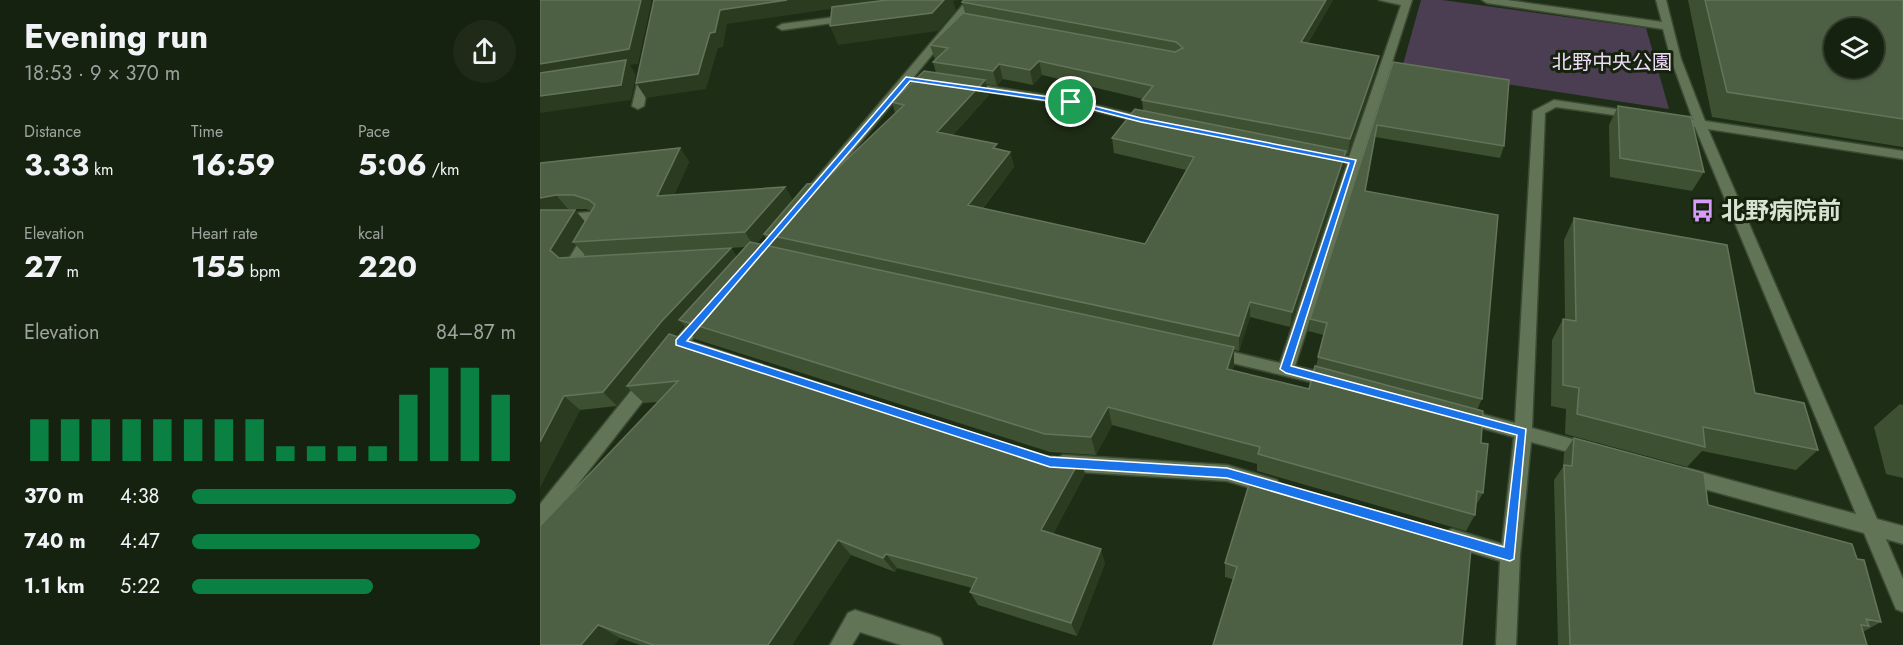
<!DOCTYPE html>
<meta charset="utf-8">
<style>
:root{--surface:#162210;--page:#1f2a19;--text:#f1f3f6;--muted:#9ea49f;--line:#353f30;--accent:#0b8043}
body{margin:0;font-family:Jost,"Noto Sans JP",sans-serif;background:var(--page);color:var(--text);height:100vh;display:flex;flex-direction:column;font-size:22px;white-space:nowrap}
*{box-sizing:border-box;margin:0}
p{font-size:20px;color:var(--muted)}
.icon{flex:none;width:33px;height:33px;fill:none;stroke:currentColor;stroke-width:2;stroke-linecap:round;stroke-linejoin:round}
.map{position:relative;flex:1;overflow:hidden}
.panel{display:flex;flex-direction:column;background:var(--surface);width:540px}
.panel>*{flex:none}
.buttons{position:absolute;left:1284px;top:18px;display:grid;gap:12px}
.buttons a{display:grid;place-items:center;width:60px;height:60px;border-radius:50%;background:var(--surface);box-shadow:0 2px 4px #0004,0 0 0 2px var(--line);font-size:30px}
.pin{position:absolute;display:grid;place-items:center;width:51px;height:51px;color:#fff;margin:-26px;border:3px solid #fff;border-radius:50%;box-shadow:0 2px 6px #0007}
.round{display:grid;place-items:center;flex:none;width:63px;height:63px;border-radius:32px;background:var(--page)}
.head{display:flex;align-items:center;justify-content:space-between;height:102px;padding:0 24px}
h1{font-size:33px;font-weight:700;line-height:45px}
.stats{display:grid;grid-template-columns:repeat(3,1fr);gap:9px;height:102px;padding:6px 24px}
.stats div{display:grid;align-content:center}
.stats b{font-size:30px;font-weight:700}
.stats small{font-size:16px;font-weight:400}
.stats p{font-size:16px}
.chart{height:168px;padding:12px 24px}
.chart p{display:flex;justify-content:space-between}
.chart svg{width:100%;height:108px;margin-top:6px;stroke:var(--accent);stroke-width:6}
ul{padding:0 24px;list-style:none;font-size:20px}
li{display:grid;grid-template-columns:96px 72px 1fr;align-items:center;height:45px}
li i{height:15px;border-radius:8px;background:var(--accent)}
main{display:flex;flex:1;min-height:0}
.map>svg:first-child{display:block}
</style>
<main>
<section class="panel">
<div class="head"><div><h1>Evening run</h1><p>18:53 · 9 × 370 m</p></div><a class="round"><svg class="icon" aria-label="share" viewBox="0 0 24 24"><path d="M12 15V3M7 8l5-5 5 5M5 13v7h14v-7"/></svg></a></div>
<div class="stats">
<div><p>Distance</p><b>3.33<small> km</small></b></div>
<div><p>Time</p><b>16:59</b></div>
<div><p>Pace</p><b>5:06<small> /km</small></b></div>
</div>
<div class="stats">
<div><p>Elevation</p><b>27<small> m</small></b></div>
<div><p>Heart rate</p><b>155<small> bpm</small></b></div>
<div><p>kcal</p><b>220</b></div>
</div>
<div class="chart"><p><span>Elevation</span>84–87 m</p>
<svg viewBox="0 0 160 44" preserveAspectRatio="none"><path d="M5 44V27M15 44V27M25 44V27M35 44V27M45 44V27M55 44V27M65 44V27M75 44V27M85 44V38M95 44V38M105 44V38M115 44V38M125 44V17M135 44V6M145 44V6M155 44V17"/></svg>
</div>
<ul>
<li><b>370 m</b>4:38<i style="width:100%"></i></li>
<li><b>740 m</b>4:47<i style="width:89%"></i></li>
<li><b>1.1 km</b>5:22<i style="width:56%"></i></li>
</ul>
</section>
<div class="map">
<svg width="1363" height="645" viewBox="0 0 1363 645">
<rect width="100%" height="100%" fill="#1e2d15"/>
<!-- green -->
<path fill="#4b3e52" d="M 881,0 L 902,0 L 1106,28 L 1129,109 L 862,68 Z"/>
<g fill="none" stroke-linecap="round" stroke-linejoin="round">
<defs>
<path id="minor" d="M 427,0 L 437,0 L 272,201 L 262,201 L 261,198 L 262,195 Z
M 839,0 L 872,0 L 755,366 L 792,375 L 798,376 L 800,381 L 798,386 L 792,387 L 671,358 L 668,354 L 671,350 L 676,348 L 740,363 L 807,164 L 783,159 L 781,156 L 787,152 L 809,157 L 861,5 Z
M 942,0 L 967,0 L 1122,22 L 1116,0 L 1126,0 L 1141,59 L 1165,121 L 1363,151 L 1363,159 L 1168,129 L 1337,519 L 1363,526 L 1363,544 L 1346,539 L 1363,579 L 1363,612 L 1356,609 L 1324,533 L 1146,484 L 1140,482 L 1137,476 L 1140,470 L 1146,468 L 1316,514 L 1155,127 L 1132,123 L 1126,120 L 1132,117 L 1153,120 L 1131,59 L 1123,29 L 947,3 Z
M 311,15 L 314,16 L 314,20 L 242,30 L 237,27 L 242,24 Z
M 105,68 L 110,71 L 104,106 L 98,109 L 92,106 L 100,71 Z
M 428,83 L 531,99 L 612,119 L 614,121 L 608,124 L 531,105 L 424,88 L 424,84 Z
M 1014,100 L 1096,112 L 1102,115 L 1096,118 L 1016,107 L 1005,113 L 992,428 L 1047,443 L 1053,445 L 1056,450 L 1053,455 L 1047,457 L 991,442 L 980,555 L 976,645 L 956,645 L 960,561 L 905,544 L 903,538 L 905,532 L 912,529 L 962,544 L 974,437 L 917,421 L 915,416 L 917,411 L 923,409 L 975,423 L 993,111 Z
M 52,212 L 65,221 L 42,259 L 49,264 L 42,269 L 27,268 L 25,265 L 51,222 L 22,222 L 15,218 L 22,214 Z
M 162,312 L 169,318 L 167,322 L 136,358 L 126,358 L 123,354 L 126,350 L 157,314 Z
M 108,376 L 114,377 L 116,382 L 114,387 L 7,524 L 0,527 L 0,504 L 102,377 Z
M 523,455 L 687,465 L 737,480 L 740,486 L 737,492 L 731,494 L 687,481 L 523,471 L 517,468 L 514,463 L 517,458 Z
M 315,610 L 393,635 L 400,638 L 403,645 L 361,645 L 320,632 L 312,645 L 290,645 L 308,613 Z"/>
</defs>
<!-- minor casing -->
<use href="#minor" stroke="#3c4a34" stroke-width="3"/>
<!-- minor -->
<use href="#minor" fill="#617556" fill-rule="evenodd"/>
</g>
<!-- wall -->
<path fill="#3e5032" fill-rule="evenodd" d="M 793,0 L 768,43 L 836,71 L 808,154 L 806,154 L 804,166 L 750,327 L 710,317 L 699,351 L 694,350 L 694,366 L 692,371 L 769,389 L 776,366 L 784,335 L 768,331 L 770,319 L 853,62 L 964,146 L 960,158 L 835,137 L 825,191 L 942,399 L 937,410 L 941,443 L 943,493 L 935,507 L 935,515 L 926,531 L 717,471 L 717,464 L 572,425 L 556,455 L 510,452 L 155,339 L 144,325 L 134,336 L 545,474 L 513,534 L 565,563 L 537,636 L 438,605 L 430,592 L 432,588 L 357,568 L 355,572 L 311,555 L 252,645 L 100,645 L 80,638 L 74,645 L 0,645 L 118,402 L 104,403 L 90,390 L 77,406 L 40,410 L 0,487 L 0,163 L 140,148 L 149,162 L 134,195 L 245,187 L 253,201 L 282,183 L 355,113 L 352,102 L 396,73 L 393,62 L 395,60 L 390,45 L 425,13 L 422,2 ZM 502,75 L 603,99 L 602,100 L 603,111 L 572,138 L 574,153 L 646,170 L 605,244 L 443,208 L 474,167 L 470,152 L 413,135 L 449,95 L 446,84 L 457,86 L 463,79 L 493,85 ZM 28,209 L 46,209 L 51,211 L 45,222 L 35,210 L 25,210 ZM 224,235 L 231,247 L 217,243 ZM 35,244 L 46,256 L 27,258 ZM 206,247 L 197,257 L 191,248 L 100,253 Z
M 1148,0 L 1363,0 L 1363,147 L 1172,117 Z
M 1078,106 L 1164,172 L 1152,191 L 1070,177 L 1069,125 Z
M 1034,218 L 1215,393 L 1278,450 L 1256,470 L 1162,451 L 1147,467 L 1025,434 L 1026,409 L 1011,406 L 1012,340 L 1023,319 L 1025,319 L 1024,240 Z
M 1360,404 L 1363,405 L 1363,478 L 1346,474 L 1334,427 Z
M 1034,438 L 1168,505 L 1317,559 L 1341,622 L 1323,632 L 1327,645 L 1018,645 L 1014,480 L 1023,467 L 1024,453 Z
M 712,475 L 922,645 L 685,577 L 685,563 Z"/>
<!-- shaded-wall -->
<path fill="#2a3b1f" d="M 101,0 L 112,0 L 98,64 L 90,65 L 96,75 L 91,100 L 0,113 L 0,64 Z
M 247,0 L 419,0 L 413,1 L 416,10 L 398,31 L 298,45 L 290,26 L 297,8 L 187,24 L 183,47 L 178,48 L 166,89 L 106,98 L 96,83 L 170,33 L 180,10 Z
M 786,0 L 793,0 L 760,56 L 761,42 Z
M 839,56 L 836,71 L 808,154 L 810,139 Z
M 499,61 L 502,75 L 493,85 L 490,70 Z
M 459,64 L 463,79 L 457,86 L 453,71 Z
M 445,80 L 449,95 L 402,147 L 397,132 Z
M 140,148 L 149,162 L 127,210 L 117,196 Z
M 806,151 L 804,166 L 750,327 L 752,312 Z
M 470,152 L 474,167 L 433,220 L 428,205 Z
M 245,187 L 253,201 L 214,247 L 205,232 Z
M 16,195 L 28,209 L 3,215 L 0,219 L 0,198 Z
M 35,210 L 47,224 L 33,242 L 35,244 L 23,264 L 10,250 Z
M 191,248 L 201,263 L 139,320 L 144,325 L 87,386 L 90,390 L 77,406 L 63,392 L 121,322 Z
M 710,302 L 710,317 L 699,351 L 699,336 Z
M 694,347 L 694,366 L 686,388 L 687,369 Z
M 24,396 L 40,410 L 0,487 L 0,442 Z
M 568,407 L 572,425 L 556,455 L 551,437 Z
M 541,458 L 545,474 L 507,545 L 501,530 Z
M 298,540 L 311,555 L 252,645 L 228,645 Z
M 561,549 L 565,563 L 537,636 L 531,623 Z
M 346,554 L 357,568 L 355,572 L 343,558 Z
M 58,625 L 80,638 L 74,645 L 41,645 Z"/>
<!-- building -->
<path fill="#4e6044" stroke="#64745a" stroke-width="1.5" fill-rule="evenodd" d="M 0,0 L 101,0 L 89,49 L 0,64 Z
M 114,0 L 247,0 L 180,10 L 175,32 L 170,33 L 158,74 L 96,83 Z
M 347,0 L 404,0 L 392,13 L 290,26 L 292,7 Z
M 424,0 L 786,0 L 761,42 L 839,56 L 810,139 L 602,100 L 613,86 L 499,61 L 490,70 L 459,64 L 453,71 L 393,62 L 408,48 L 390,45 L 423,13 L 635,52 L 643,48 L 636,42 L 422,2 Z
M 1165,0 L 1363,0 L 1363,119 L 1187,92 ZM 1294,28 L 1334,28 L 1334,68 L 1294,68 Z
M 86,60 L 81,85 L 0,96 L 0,73 Z
M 853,62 L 969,80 L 964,146 L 837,125 L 825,191 L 958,215 L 942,399 L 778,357 L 787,323 L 770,319 Z
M 384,71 L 445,80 L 397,132 L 457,144 L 453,148 L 470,152 L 428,205 L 605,244 L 654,157 L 572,138 L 595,109 L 806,151 L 752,312 L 710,302 L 699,336 L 224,234 L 267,184 L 282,183 L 364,105 L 352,102 Z
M 1078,106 L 1151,117 L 1164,172 L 1080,158 Z
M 140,148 L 117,196 L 245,187 L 205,232 L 33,242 L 55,205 L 49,200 L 34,195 L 16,195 L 0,198 L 0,163 Z
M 0,210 L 35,210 L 10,250 L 19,258 L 191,248 L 121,322 L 63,392 L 24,396 L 0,442 Z
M 1034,218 L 1187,245 L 1215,393 L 1264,403 L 1278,450 L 1163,427 L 1165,447 L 1037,414 L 1039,388 L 1023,385 L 1023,319 L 1036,321 Z
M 210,242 L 694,347 L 687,369 L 769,389 L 775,366 L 943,411 L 941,443 L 948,444 L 943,493 L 937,491 L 935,515 L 718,454 L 720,447 L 568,407 L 551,437 L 505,434 L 139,320 Z
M 129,334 L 504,456 L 541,458 L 501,530 L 561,549 L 531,623 L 430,592 L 437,578 L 346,554 L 343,558 L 298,540 L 228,645 L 113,645 L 58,625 L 41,645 L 0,645 L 0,526 L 138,381 L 87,386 Z
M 1034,438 L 1164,473 L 1168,505 L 1312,544 L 1317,559 L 1324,560 L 1341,622 L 1326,619 L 1329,626 L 1321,625 L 1327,645 L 1030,645 L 1024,465 L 1032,466 Z
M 712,475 L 932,538 L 922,645 L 673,645 L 697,567 L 685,563 Z"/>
<!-- route -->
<path fill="#1a73e8" stroke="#fff" stroke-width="1.5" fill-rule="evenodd" d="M 366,77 L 531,100 L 601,118 L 816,160 L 751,366 L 986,429 L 974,559 L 970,561 L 687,478 L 510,467 L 136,345 L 136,340 L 216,251 ZM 370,81 L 531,104 L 601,122 L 809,163 L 740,369 L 746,373 L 977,435 L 964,547 L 687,468 L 510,457 L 147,341 Z"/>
<!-- icons -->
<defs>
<symbol id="bus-bare" viewBox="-9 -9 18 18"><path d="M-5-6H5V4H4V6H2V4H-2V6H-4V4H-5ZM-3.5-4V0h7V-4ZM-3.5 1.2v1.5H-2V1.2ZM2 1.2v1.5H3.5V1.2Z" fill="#d79bf9" stroke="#15230c" stroke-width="2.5" paint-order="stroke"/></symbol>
</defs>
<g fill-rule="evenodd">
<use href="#bus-bare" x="1146" y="194" width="33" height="33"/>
</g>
<g text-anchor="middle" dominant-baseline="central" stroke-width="6" stroke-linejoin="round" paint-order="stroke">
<!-- far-park labels -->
<g font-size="20" fill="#f1dbfd" stroke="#15230c">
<text x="1072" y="62">北野中央公園</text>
</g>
<!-- poi labels -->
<g font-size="24" font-weight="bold" fill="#d9e3d4" stroke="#15230c" text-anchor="start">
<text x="1181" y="210">北野病院前</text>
</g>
</g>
</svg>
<div class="buttons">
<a><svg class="icon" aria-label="layers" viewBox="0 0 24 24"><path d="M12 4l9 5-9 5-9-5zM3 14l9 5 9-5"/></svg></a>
</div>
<div class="pin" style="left:531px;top:102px;background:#1e9e55"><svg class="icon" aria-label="arrive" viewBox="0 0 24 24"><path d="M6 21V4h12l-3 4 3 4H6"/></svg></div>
</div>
</main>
